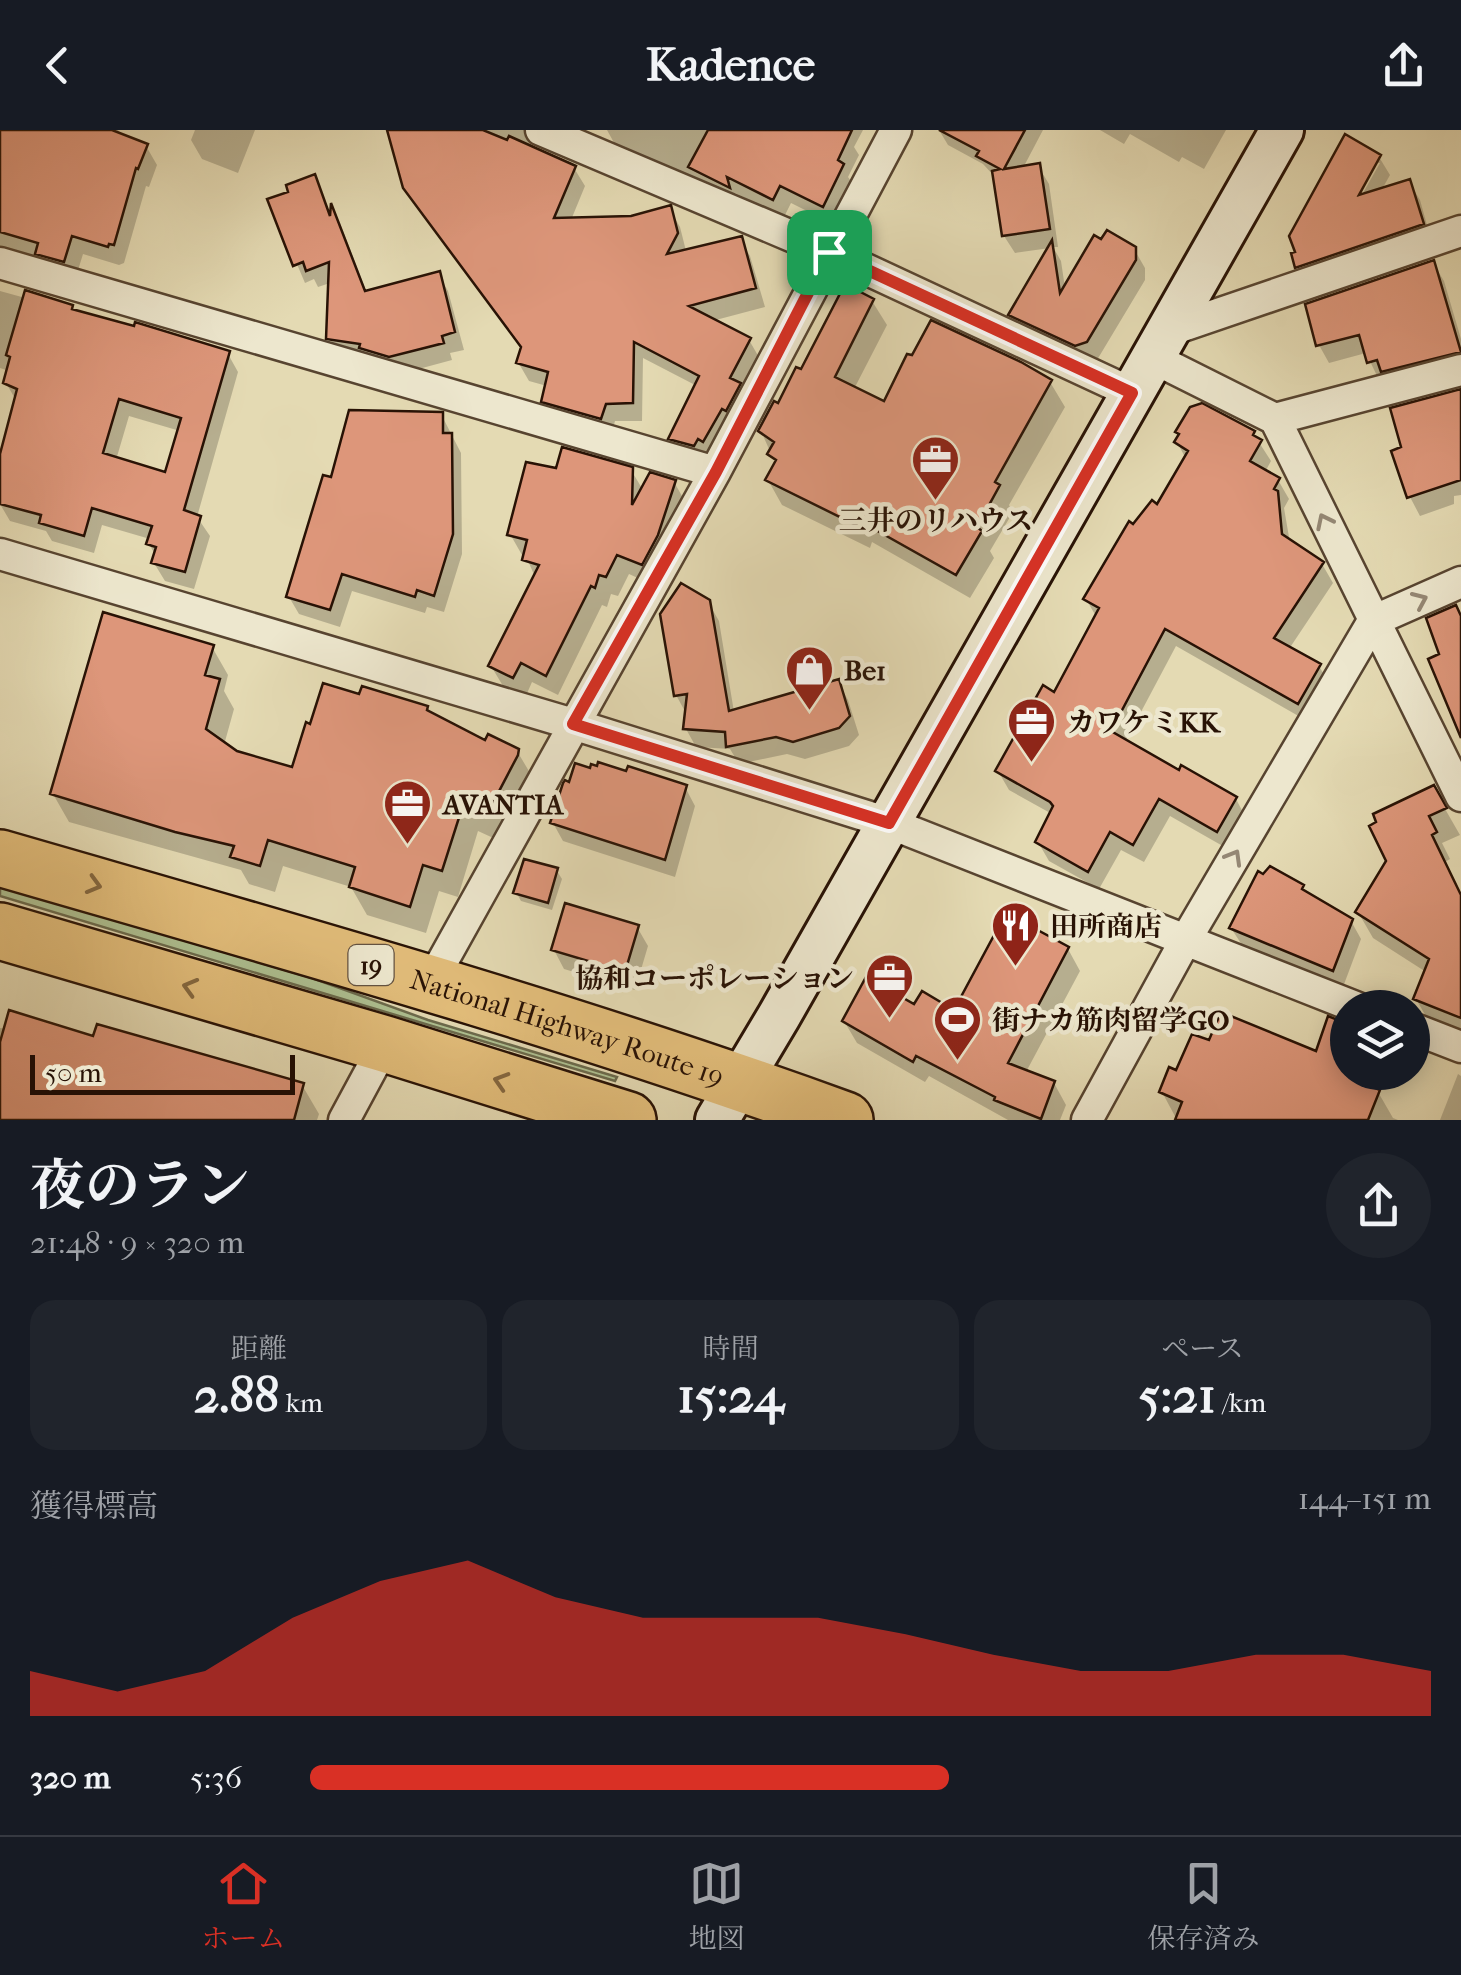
<!DOCTYPE html>
<html lang="ja">
<meta charset="utf-8">
<style>
:root{--surface:#171b24;--page:#20242c;--text:#f1f3f6;--muted:#9ea1a6;--line:#363941;--accent:#d93025}
body{margin:0;font-family:"IM FELL French Canon","Noto Serif JP",serif;background:var(--page);color:var(--text);height:100vh;display:flex;flex-direction:column;font-size:38px;white-space:nowrap}
*{box-sizing:border-box;margin:0}
p{font-size:32px;color:var(--muted)}
.icon{flex:none;width:55px;height:55px;fill:none;stroke:currentColor;stroke-width:2;stroke-linecap:round;stroke-linejoin:round}
.map{position:relative;height:990px;overflow:hidden}
.side{display:flex;flex-direction:column;background:var(--surface);flex:1}
.side>*{flex:none}
.controls{position:absolute;left:1330px;top:860px;display:grid;gap:20px}
.controls a{display:grid;place-items:center;width:100px;height:100px;border-radius:50%;background:var(--surface);box-shadow:0 5px 25px #0003;font-size:50px}
.scale{position:absolute;left:30px;bottom:25px;width:265px;box-sizing:border-box;padding-left:10px;border:5px solid #281205;border-top:0;font-size:28px;line-height:35px;white-space:nowrap;color:#281205;-webkit-text-stroke:8px #ede7ce;paint-order:stroke}
.pin{position:absolute;display:grid;place-items:center;width:85px;height:85px;color:#fff;margin:-42px;border-radius:20px;box-shadow:0 5px 15px #0006}
.round{display:grid;place-items:center;flex:none;width:105px;height:105px;border-radius:52px;background:var(--page)}
.headline{display:flex;align-items:center;justify-content:space-between;height:170px;padding:0 30px}
h1{font-size:55px;font-weight:700;line-height:75px}
.stats{display:grid;grid-template-columns:repeat(3,1fr);gap:15px;height:170px;padding:10px 30px}
.stats div{display:grid;align-content:center;border-radius:25px;background:var(--page);text-align:center}
.stats b{font-size:50px;font-weight:700}
.stats small{font-size:28px;font-weight:400}
.stats p{font-size:28px}
.chart{height:280px;padding:20px 30px}
.chart p{display:flex;justify-content:space-between}
.chart svg{width:100%;height:180px;margin-top:10px;fill:var(--accent);opacity:.7}
ul{padding:0 30px;list-style:none;font-size:32px}
li{display:grid;grid-template-columns:160px 120px 1fr;align-items:center;height:75px}
li i{height:25px;border-radius:12px;background:var(--accent)}
header{display:flex;justify-content:space-between;align-items:center;height:130px;padding:0 30px;background:var(--surface);font-size:45px;font-weight:700}
.menu{display:flex;justify-content:space-around;align-items:center;height:140px;border-top:2px solid var(--line);background:var(--surface);font-size:28px;color:var(--muted)}
.menu a{display:grid;justify-items:center;gap:5px}
.menu .on{color:var(--accent)}
.map>svg:first-child{display:block}
</style>
<header><svg class="icon" aria-label="back" viewBox="0 0 24 24"><path d="M15 5l-7 7 7 7"/></svg>Kadence<svg class="icon" aria-label="share" viewBox="0 0 24 24"><path d="M12 15V3M7 8l5-5 5 5M5 13v7h14v-7"/></svg></header>
<div class="map">
<svg width="1461" height="990" viewBox="0 0 1461 990">
<rect width="100%" height="100%" fill="#e4dab3"/>
<filter id="stains"><feTurbulence type="fractalNoise" baseFrequency=".002" numOctaves="4"/><feColorMatrix values="0 0 0 0 .2 0 0 0 0 .09 0 0 0 0 .02 0 0 0 .5 -.17"/></filter>
<radialGradient id="worn" r=".72"><stop offset=".6" stop-color="#630" stop-opacity="0"/><stop offset="1" stop-color="#630" stop-opacity=".3"/></radialGradient>
<!-- green -->
<path fill="#aec192" stroke="#6b6a4c" stroke-width="2.5" d="M 0,756 L 312,848 L 428,890 L 617,947 L 615,951 L 0,766 Z"/>
<!-- shadow -->
<path fill="#0003" fill-rule="evenodd" d="M 13,0 L 118,0 L 121,5 L 146,16 L 157,35 L 149,57 L 146,56 L 124,133 L 119,135 L 83,124 L 75,150 L 49,143 L 41,129 L 0,117 L 0,16 Z
M 195,0 L 255,0 L 238,43 L 202,29 L 191,10 Z
M 403,0 L 548,0 L 534,11 L 533,18 L 574,38 L 585,56 L 571,90 L 632,89 L 669,78 L 680,97 L 686,121 L 739,108 L 750,126 L 765,177 L 712,191 L 749,210 L 760,229 L 713,329 L 681,327 L 670,309 L 697,256 L 643,228 L 642,291 L 615,291 L 611,306 L 554,290 L 543,271 L 547,256 L 529,251 L 518,232 L 522,220 L 406,57 Z
M 607,0 L 863,0 L 854,17 L 859,25 L 848,47 L 853,54 L 833,94 L 791,73 L 784,87 L 735,63 L 738,73 L 618,20 Z
M 939,0 L 1043,0 L 1023,38 L 1038,36 L 1049,54 L 1058,117 L 1053,117 L 1061,131 L 1065,158 L 1134,119 L 1145,138 L 1145,150 L 1097,230 L 1021,203 L 1011,185 L 1050,118 L 1015,123 L 1004,106 L 995,47 L 983,34 L 948,15 Z
M 1100,0 L 1226,0 L 1204,39 L 1182,27 L 1179,32 L 1130,4 L 1124,14 Z
M 1346,8 L 1379,27 L 1390,45 L 1381,61 L 1409,52 L 1420,70 L 1432,113 L 1308,155 L 1297,137 L 1294,125 L 1298,123 L 1292,106 ZM 1374,33 L 1380,33 L 1355,77 L 1350,75 Z
M 313,47 L 333,89 L 333,81 L 340,93 L 367,163 L 438,144 L 448,161 L 464,220 L 450,223 L 452,230 L 400,244 L 339,226 L 329,208 L 330,153 L 318,157 L 314,149 L 305,153 L 270,71 L 292,63 Z
M 1433,133 L 1444,151 L 1461,209 L 1461,242 L 1379,250 L 1366,223 L 1329,233 L 1319,215 L 1308,176 Z
M 0,161 L 228,224 L 238,242 L 197,387 L 210,406 L 194,459 L 165,451 L 154,433 L 156,426 L 149,414 L 150,409 L 102,395 L 94,423 L 52,411 L 46,401 L 10,391 L 0,374 L 0,340 L 17,272 L 6,253 L 9,241 L 0,238 ZM 129,286 L 180,301 L 167,345 L 116,330 Z
M 872,171 L 887,195 L 854,259 L 885,274 L 1050,252 L 1065,277 L 1009,375 L 1013,382 L 990,421 L 994,428 L 970,468 L 872,412 L 870,418 L 782,375 L 768,350 L 776,335 L 761,301 L 802,243 Z
M 1461,262 L 1461,365 L 1454,366 L 1454,374 L 1420,386 L 1410,367 L 1394,322 L 1404,319 Z
M 441,284 L 461,323 L 462,424 L 444,482 L 427,477 L 425,483 L 352,461 L 340,497 L 299,484 L 289,467 L 333,350 Z
M 1253,303 L 1271,331 L 1265,342 L 1278,350 L 1289,369 L 1284,378 L 1290,413 L 1322,434 L 1333,453 L 1289,519 L 1319,536 L 1330,555 L 1309,592 L 1176,516 L 1125,612 L 1180,644 L 1236,669 L 1246,688 L 1228,719 L 1170,686 L 1144,732 L 1121,720 L 1099,759 L 1049,731 L 1038,712 L 1052,684 L 1009,660 L 998,641 L 1055,565 L 1097,488 L 1086,469 L 1133,397 L 1157,378 L 1186,329 L 1177,312 Z
M 631,340 L 643,360 L 674,352 L 686,373 L 653,455 L 629,444 L 618,466 L 611,464 L 607,477 L 602,475 L 558,565 L 532,552 L 525,568 L 503,556 L 491,536 L 535,447 L 526,426 L 522,425 L 510,404 L 558,341 Z
M 708,472 L 719,491 L 734,582 L 838,552 L 848,570 L 859,605 L 849,616 L 805,629 L 787,624 L 739,634 L 730,619 L 696,617 L 686,599 L 687,585 L 676,565 Z
M 212,517 L 228,545 L 224,561 L 234,579 L 224,615 L 236,624 L 294,640 L 361,567 L 427,578 L 430,584 L 486,613 L 517,621 L 533,648 L 502,712 L 478,701 L 458,767 L 439,761 L 426,803 L 367,785 L 351,757 L 283,736 L 275,762 L 249,754 L 241,740 L 69,692 L 53,664 Z
M 570,655 L 685,657 L 695,676 L 675,747 L 563,711 L 553,693 Z
M 1433,658 L 1460,705 L 1442,713 L 1450,729 L 1445,732 L 1461,765 L 1461,907 L 1431,895 L 1416,869 L 1426,842 L 1373,808 L 1358,782 Z
M 557,741 L 562,749 L 552,780 L 521,771 L 516,762 Z
M 1302,757 L 1307,765 L 1351,791 L 1361,809 L 1343,857 L 1242,815 L 1231,798 Z
M 637,797 L 648,816 L 635,860 L 564,839 L 554,820 Z
M 1068,819 L 1080,841 L 1026,942 L 1054,953 L 1066,975 L 1060,990 L 1008,990 L 929,946 L 925,952 L 857,913 L 844,891 L 915,878 L 957,879 Z
M 0,898 L 94,909 L 302,955 L 319,984 L 317,990 L 0,990 Z
M 1348,942 L 1368,942 L 1371,948 L 1368,958 L 1378,962 L 1393,988 L 1398,990 L 1177,990 L 1162,962 Z
M 1458,944 L 1461,946 L 1461,990 L 1440,990 Z"/>
<!-- building -->
<path fill="#dd967a" stroke="#281205" stroke-width="2.5" fill-rule="evenodd" d="M 0,0 L 112,0 L 148,14 L 138,39 L 136,38 L 114,115 L 109,114 L 108,117 L 72,106 L 64,132 L 35,124 L 38,113 L 0,102 Z
M 387,0 L 483,0 L 507,10 L 509,6 L 576,36 L 554,88 L 631,86 L 671,75 L 678,103 L 667,124 L 742,106 L 756,158 L 689,176 L 751,208 L 730,248 L 741,253 L 726,281 L 722,279 L 703,312 L 698,309 L 694,316 L 668,309 L 699,246 L 634,212 L 633,273 L 606,274 L 601,289 L 541,272 L 548,242 L 516,233 L 521,217 L 403,58 Z
M 708,0 L 852,0 L 838,30 L 844,34 L 823,77 L 780,56 L 773,70 L 727,47 L 730,58 L 688,37 Z
M 939,0 L 1025,0 L 1004,39 L 1040,33 L 1050,99 L 1002,106 L 992,41 L 1000,39 L 976,26 L 979,21 Z
M 1345,4 L 1381,25 L 1359,65 L 1410,49 L 1424,94 L 1295,138 L 1291,123 L 1295,122 L 1289,106 Z
M 315,44 L 330,86 L 331,73 L 365,161 L 440,141 L 455,202 L 442,206 L 444,213 L 389,227 L 359,218 L 360,214 L 326,209 L 329,132 L 306,141 L 303,132 L 293,136 L 267,69 L 288,62 L 286,55 Z
M 1107,100 L 1136,117 L 1136,130 L 1087,212 L 1075,216 L 1008,185 L 1052,110 L 1060,163 L 1094,105 L 1101,109 Z
M 1434,130 L 1461,222 L 1381,242 L 1377,230 L 1367,233 L 1359,205 L 1316,216 L 1305,174 Z
M 845,154 L 874,169 L 835,247 L 884,271 L 907,224 L 912,225 L 931,190 L 1021,232 L 1052,250 L 995,352 L 1000,355 L 977,397 L 982,401 L 956,445 L 858,390 L 856,395 L 765,350 L 776,330 L 767,324 L 774,312 L 758,301 L 774,271 L 778,273 L 796,237 L 801,239 Z
M 25,160 L 73,175 L 72,179 L 134,196 L 135,192 L 230,221 L 184,380 L 201,386 L 185,442 L 151,433 L 156,417 L 146,414 L 152,396 L 92,378 L 84,406 L 39,393 L 41,385 L 0,374 L 0,324 L 17,259 L 3,253 L 10,227 L 6,225 ZM 119,269 L 181,288 L 165,342 L 103,323 Z
M 1461,259 L 1461,350 L 1407,368 L 1391,321 L 1401,317 L 1390,278 Z
M 1202,273 L 1255,301 L 1253,305 L 1262,310 L 1250,331 L 1280,348 L 1274,359 L 1278,361 L 1282,404 L 1324,432 L 1274,508 L 1321,534 L 1298,574 L 1165,499 L 1111,601 L 1179,640 L 1181,635 L 1237,667 L 1217,702 L 1159,669 L 1133,715 L 1110,702 L 1088,742 L 1035,712 L 1053,676 L 1050,672 L 995,641 L 1043,555 L 1054,562 L 1099,478 L 1083,469 L 1129,391 L 1133,394 L 1152,370 L 1157,374 L 1188,321 L 1174,312 L 1179,304 L 1175,302 L 1190,277 Z
M 349,280 L 443,282 L 443,303 L 452,303 L 453,404 L 434,466 L 417,460 L 415,467 L 342,444 L 330,480 L 286,467 L 323,345 L 331,347 Z
M 562,317 L 633,337 L 632,375 L 650,342 L 676,350 L 658,405 L 642,435 L 617,425 L 606,447 L 599,445 L 595,458 L 591,456 L 546,546 L 521,533 L 513,548 L 488,536 L 539,435 L 522,430 L 527,410 L 507,405 L 526,332 L 556,338 Z
M 681,453 L 710,470 L 729,581 L 839,549 L 850,586 L 839,598 L 793,612 L 776,607 L 726,617 L 725,602 L 683,599 L 687,564 L 674,566 L 660,484 Z
M 1456,475 L 1461,486 L 1461,608 L 1428,529 L 1439,524 L 1426,488 Z
M 103,482 L 214,515 L 205,545 L 220,549 L 206,599 L 237,621 L 292,637 L 306,592 L 310,594 L 323,553 L 359,564 L 362,556 L 428,576 L 427,580 L 485,610 L 488,604 L 519,619 L 518,625 L 486,686 L 463,675 L 442,741 L 423,735 L 410,777 L 349,757 L 355,737 L 268,710 L 260,736 L 230,727 L 234,716 L 175,702 L 50,664 Z
M 598,632 L 626,641 L 628,636 L 687,655 L 665,730 L 550,693 L 563,653 L 565,650 L 569,652 L 575,633 L 590,638 L 591,634 L 597,636 Z
M 1434,655 L 1447,678 L 1429,686 L 1437,702 L 1432,705 L 1461,765 L 1461,888 L 1413,869 L 1429,829 L 1355,782 L 1386,731 L 1369,696 L 1376,692 L 1373,684 Z
M 524,729 L 558,738 L 548,773 L 513,763 Z
M 1270,736 L 1304,755 L 1302,759 L 1353,789 L 1333,841 L 1229,798 L 1258,741 L 1263,744 Z
M 565,773 L 639,795 L 625,842 L 551,820 Z
M 1006,783 L 1069,817 L 1008,933 L 1055,951 L 1041,989 L 994,970 L 995,967 L 916,926 L 913,932 L 842,891 L 866,847 L 914,874 L 922,861 L 949,877 L 951,873 L 956,876 Z
M 9,880 L 93,906 L 97,894 L 304,953 L 294,990 L 0,990 L 0,912 Z
M 1221,882 L 1316,921 L 1328,886 L 1348,894 L 1348,946 L 1380,960 L 1368,990 L 1175,990 L 1182,972 L 1159,962 L 1169,937 L 1176,940 L 1192,904 L 1209,910 Z"/>
<g fill="none" stroke-linecap="round" stroke-linejoin="round">
<defs>
<path id="street" d="M 541,0 L 829,122 L 1132,263
M 0,133 L 715,342
M 1168,201 L 1461,101
M 1153,228 L 1275,289 L 1461,666
M 1275,289 L 1461,240
M 0,424 L 573,594 L 889,693 L 1358,878
M 431,852 L 715,342 L 896,0
M 1412,898 L 1461,917
M 344,990 L 385,914
M 1087,990 L 1185,811 L 1373,491 L 1461,452"/>
<path id="secondary" d="M 717,990 L 779,886 L 1282,0"/>
<g id="highway">
<path id="s1" d="M 0,728 C 283,810 568,889 845,990"/>
<path d="M 0,801 L 385,914 L 628,990"/>
</g>
</defs>
<!-- street casing -->
<use href="#street" stroke="#574430" stroke-width="35"/>
<!-- secondary casing -->
<use href="#secondary" stroke="#281205" stroke-width="48"/>
<!-- highway casing -->
<use href="#highway" stroke="#281205" stroke-width="60"/>
<!-- street -->
<use href="#street" stroke="#ede7ce" stroke-width="30"/>
<!-- secondary -->
<use href="#secondary" stroke="#ede7ce" stroke-width="42"/>
<!-- highway -->
<use href="#highway" stroke="#e2bd7a" stroke-width="55"/>
</g>
<!-- one-way arrows -->
<defs><path id="oneway-chevron" d="M-2-3.5L2.5 0L-2 3.5" fill="none" stroke-width="1.6" stroke-linecap="round" stroke-linejoin="round" transform="scale(2.5)"/></defs>
<g stroke="#948774">
<use href="#oneway-chevron" transform="translate(1324 391) rotate(-116)"/>
<use href="#oneway-chevron" transform="translate(1420 470) rotate(-24)"/>
<use href="#oneway-chevron" transform="translate(1234 727) rotate(-60)"/>
</g>
<g stroke="#856840">
<use href="#oneway-chevron" transform="translate(94 755) rotate(16)"/>
<use href="#oneway-chevron" transform="translate(190 857) rotate(-164)"/>
<use href="#oneway-chevron" transform="translate(501 951) rotate(-163)"/>
</g>
<g fill="none" stroke-linecap="round" stroke-linejoin="round">
<defs>
<path id="route" d="M 829,122 L 1132,263 L 889,693 L 573,594 L 716,342 Z"/>
</defs>
<!-- route casing -->
<use href="#route" stroke="#fff" stroke-width="20"/>
<!-- route -->
<use href="#route" stroke="#d93025" stroke-width="12"/>
</g>
<!-- icons -->
<defs>
<symbol id="office-pin" viewBox="-11 -11 22 30"><path d="M0 17L-7.5 6A9.5 9.5 0 1 1 7.5 6Z" fill="#8f2418" stroke="#ede7ce"/><path d="M-6-3h4V-5.5h4V-3h4V5H-6ZM-1-4.5V-3h2v-1.5ZM-6 0V1H6V0Z" fill="#fff"/></symbol>
<symbol id="shop-pin" viewBox="-11 -11 22 30"><path d="M0 17L-7.5 6A9.5 9.5 0 1 1 7.5 6Z" fill="#8f2418" stroke="#ede7ce"/><path d="M-5-2.5h2.3a2.7 3.5 0 0 1 5.4 0H5L5.5 6h-11ZM-1.5-2.5h3a1.5 2.3 0 0 0-3 0Z" fill="#fff"/></symbol>
<symbol id="restaurant-pin" viewBox="-11 -11 22 30"><path d="M0 17L-7.5 6A9.5 9.5 0 1 1 7.5 6Z" fill="#8f2418" stroke="#ede7ce"/><path d="M-5-6h1v4h1v-4h1v4h1v-4h1v5L-1.5 .5V6h-2V.5L-5-1ZM5-6V6H3V1.5H1.5Q1.5-4 5-6Z" fill="#fff"/></symbol>
<symbol id="stadium-pin" viewBox="-11 -11 22 30"><path d="M0 17L-7.5 6A9.5 9.5 0 1 1 7.5 6Z" fill="#8f2418" stroke="#ede7ce"/><path d="M0-5a6.5 5 0 1 0 0 10a6.5 5 0 1 0 0-10ZM-3.5-1.8h7v3.6h-7Z" fill="#fff"/></symbol>
</defs>
<g fill-rule="evenodd">
<use href="#office-pin" x="908" y="302" width="55" height="75"/>
<use href="#shop-pin" x="782" y="512" width="55" height="75"/>
<use href="#office-pin" x="1004" y="564" width="55" height="75"/>
<use href="#office-pin" x="380" y="646" width="55" height="75"/>
<use href="#restaurant-pin" x="988" y="768" width="55" height="75"/>
<use href="#office-pin" x="862" y="820" width="55" height="75"/>
<use href="#stadium-pin" x="930" y="862" width="55" height="75"/>
</g>
<g text-anchor="middle" dominant-baseline="central" stroke-width="9" stroke-linejoin="round" paint-order="stroke">
<!-- shield labels -->
<rect fill="#ede7ce" stroke="#635241" stroke-width="2.5" x="348.5" y="815" width="45" height="40" rx="8"/>
<g font-size="25" font-weight="bold" fill="#281205">
<text x="371" y="835">19</text>
</g>
<!-- poi labels -->
<g font-size="28" font-weight="bold" fill="#281205" stroke="#ede7ce" text-anchor="start">
<text x="936" y="390" text-anchor="middle">三井のリハウス</text>
<text x="844" y="540">Be1</text>
<text x="1067" y="592">カワケミKK</text>
<text x="443" y="674">AVANTIA</text>
<text x="1050" y="796">田所商店</text>
<text x="854" y="848" text-anchor="end">協和コーポレーション</text>
<text x="992" y="890">街ナカ筋肉留学GO</text>
</g>
<!-- street labels -->
<g font-size="28" fill="#281205" stroke="#ede7ce">
<text stroke="none"><textPath href="#s1" startOffset="592">National Highway Route 19</textPath></text>
</g>
</g>
<rect width="100%" height="100%" filter="url(#stains)"/>
<rect width="100%" height="100%" fill="url(#worn)"/>
</svg>
<div class="controls">
<a><svg class="icon" aria-label="layers" viewBox="0 0 24 24"><path d="M12 4l9 5-9 5-9-5zM3 14l9 5 9-5"/></svg></a>
</div>
<div class="scale">50 m</div>
<div class="pin" style="left:829px;top:122px;background:#1e9e55"><svg class="icon" aria-label="arrive" viewBox="0 0 24 24"><path d="M6 21V4h12l-3 4 3 4H6"/></svg></div>
</div>
<section class="side">
<div class="headline"><div><h1>夜のラン</h1><p>21:48 · 9 × 320 m</p></div><a class="round"><svg class="icon" aria-label="share" viewBox="0 0 24 24"><path d="M12 15V3M7 8l5-5 5 5M5 13v7h14v-7"/></svg></a></div>
<div class="stats">
<div><p>距離</p><b>2.88<small> km</small></b></div>
<div><p>時間</p><b>15:24</b></div>
<div><p>ペース</p><b>5:21<small> /km</small></b></div>
</div>
<div class="chart"><p><span>獲得標高</span>144–151 m</p>
<svg viewBox="0 0 160 44" preserveAspectRatio="none"><path d="M0 44V33L10 38L20 33L30 20L40 11L50 6L60 15L70 20L80 20L90 20L100 24L110 29L120 33L130 33L140 29L150 29L160 33V44z"/></svg>
</div>
<ul>
<li><b>320 m</b>5:36<i style="width:57%"></i></li>
</ul>
</section>
<nav class="menu">
<a class="on"><svg class="icon" aria-label="home" viewBox="0 0 24 24"><path d="M3 11l9-7 9 7M6 9v11h12V9"/></svg>ホーム</a>
<a><svg class="icon" aria-label="map" viewBox="0 0 24 24"><path d="M3 6l6-2 6 2 6-2v14l-6 2-6-2-6 2zM9 4v14M15 6v14"/></svg>地図</a>
<a><svg class="icon" aria-label="saved" viewBox="0 0 24 24"><path d="M7 4h10v16l-5-4-5 4z"/></svg>保存済み</a>
</nav>
